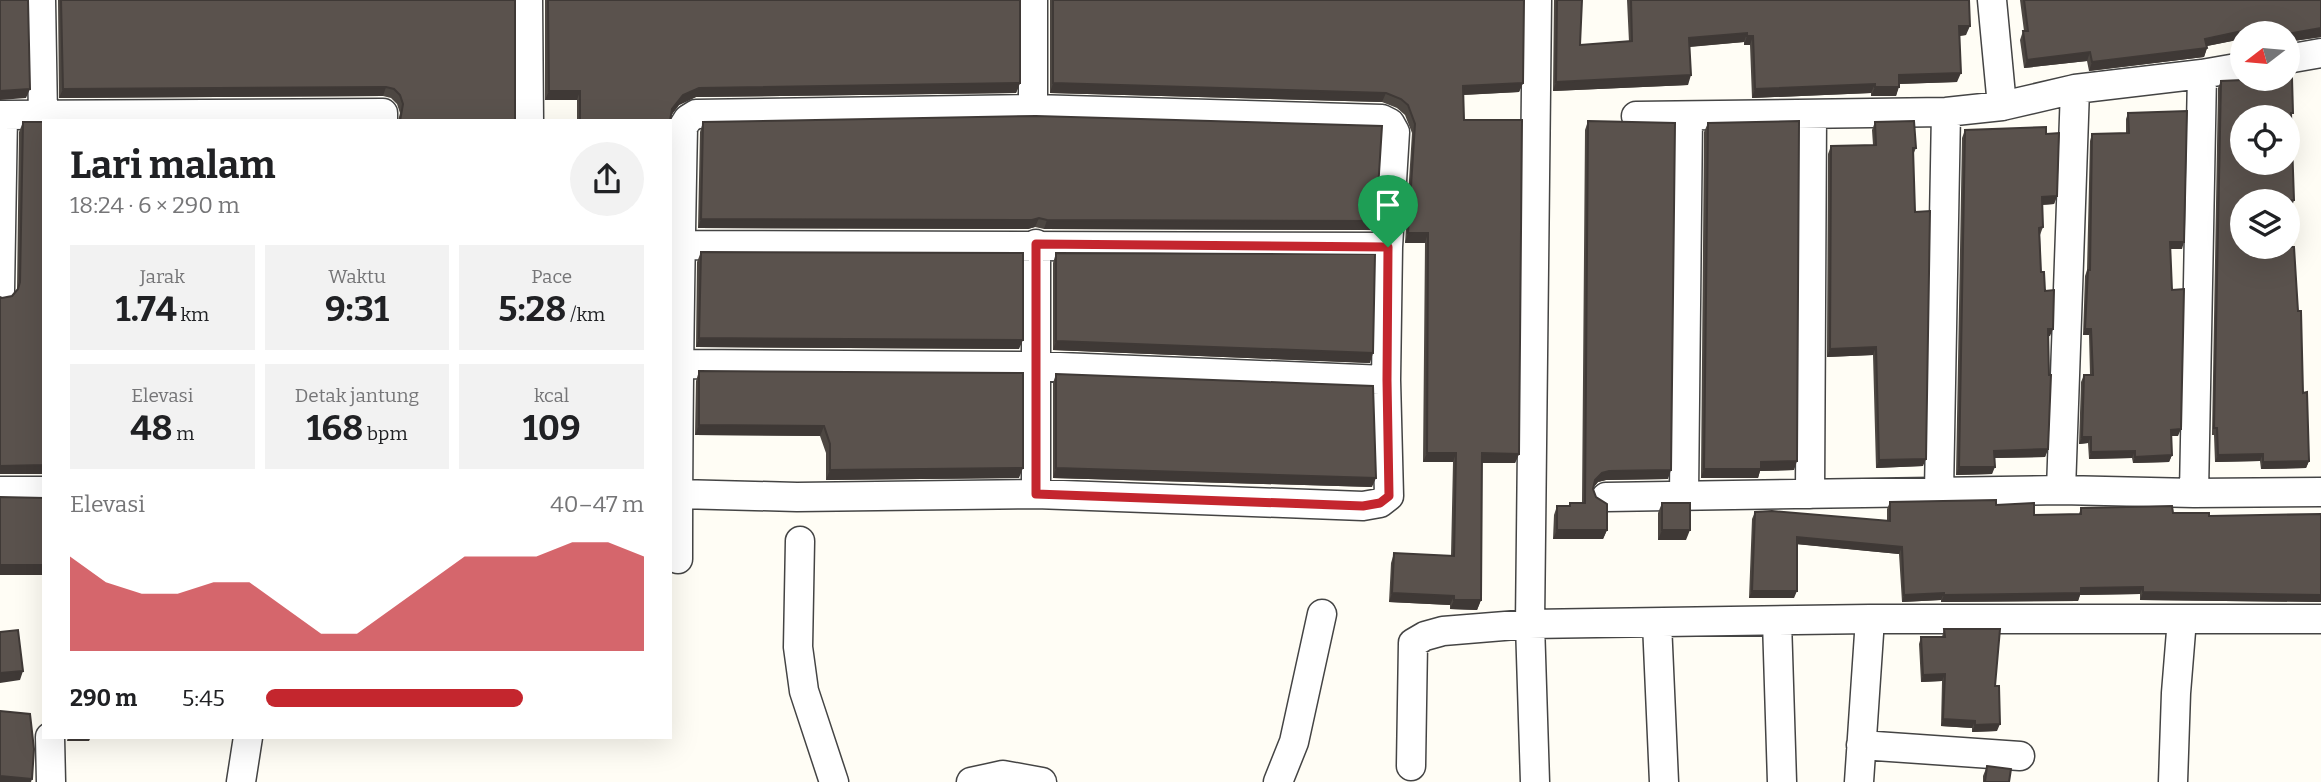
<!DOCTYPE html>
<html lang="id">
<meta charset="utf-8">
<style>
:root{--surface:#fff;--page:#f2f2f2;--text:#202124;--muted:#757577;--accent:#c4262e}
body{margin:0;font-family:Bitter,serif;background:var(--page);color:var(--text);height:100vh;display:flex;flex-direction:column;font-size:26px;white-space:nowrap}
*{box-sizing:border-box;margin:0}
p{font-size:23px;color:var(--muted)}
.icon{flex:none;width:38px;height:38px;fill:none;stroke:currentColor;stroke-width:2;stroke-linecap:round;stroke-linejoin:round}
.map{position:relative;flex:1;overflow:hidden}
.details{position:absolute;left:42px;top:119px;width:630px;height:620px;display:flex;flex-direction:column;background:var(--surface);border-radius:0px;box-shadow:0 7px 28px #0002}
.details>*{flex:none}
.needle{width:46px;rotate:254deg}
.buttons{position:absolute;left:2230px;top:21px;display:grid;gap:14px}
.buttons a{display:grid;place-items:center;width:70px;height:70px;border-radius:50%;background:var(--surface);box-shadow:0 7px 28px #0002;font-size:35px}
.pin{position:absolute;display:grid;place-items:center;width:60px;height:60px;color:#fff;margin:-72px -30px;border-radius:50% 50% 50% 0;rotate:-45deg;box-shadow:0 0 7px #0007}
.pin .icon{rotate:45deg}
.round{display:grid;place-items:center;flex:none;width:74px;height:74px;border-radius:37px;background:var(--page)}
.summary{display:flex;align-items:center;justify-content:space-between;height:119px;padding:0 28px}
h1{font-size:38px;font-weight:700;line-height:52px}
.stats{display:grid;grid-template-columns:repeat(3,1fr);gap:10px;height:119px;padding:7px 28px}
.stats div{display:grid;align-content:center;border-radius:0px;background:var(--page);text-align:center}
.stats b{font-size:35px;font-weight:700}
.stats small{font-size:19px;font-weight:400}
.stats p{font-size:19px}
.chart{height:196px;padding:14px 28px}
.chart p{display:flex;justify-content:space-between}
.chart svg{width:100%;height:126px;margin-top:7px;fill:var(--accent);opacity:.7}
ul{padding:0 28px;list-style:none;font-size:23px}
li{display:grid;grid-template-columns:112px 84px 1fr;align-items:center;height:52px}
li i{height:18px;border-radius:9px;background:var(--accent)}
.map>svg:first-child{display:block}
</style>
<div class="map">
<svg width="2321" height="782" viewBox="0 0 2321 782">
<rect width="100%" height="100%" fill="#fffdf5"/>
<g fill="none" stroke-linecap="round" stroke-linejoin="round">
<defs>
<path id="street" d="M 41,0 L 43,115
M 528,0 L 529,121
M 1992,0 L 2002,106
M 2287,59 L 2321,53
M 1033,109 L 1033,0
M 0,115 L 383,113 L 383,121
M 1636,116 L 1946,112 L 2002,106 L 2075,89 L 2202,74 L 2242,67
M 680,245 L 1388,247
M 0,291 L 3,115
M 679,364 L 1035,366 L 1386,380
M 2061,490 L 2075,89
M 0,491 L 44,491
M 1939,492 L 1946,112
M 2194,493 L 2202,74
M 1036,494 L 1036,244
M 1810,494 L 1812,114
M 1684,495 L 1688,116
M 1606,497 L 2061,490 L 2194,493 L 2321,492
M 800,541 L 798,647 L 804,691 L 834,782
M 678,559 C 678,415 680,271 683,127 L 688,119 L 696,114 L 1033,109 L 1382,119 L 1390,123 L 1395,132 L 1388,247 L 1386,380 L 1389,496 L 1380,503 L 1363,506 L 1036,494 L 797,497 L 678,494
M 1777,621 L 1782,782
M 1657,623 L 1664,782
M 50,737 L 51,782
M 1861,745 L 2020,756
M 1411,766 L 1413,643 L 1425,636 L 1443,631 L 1530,624 L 1870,619 L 2321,619
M 241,782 L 248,737
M 971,782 L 1003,775 L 1042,782
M 1278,782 L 1294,742 L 1322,614
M 1535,782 L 1530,624 L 1537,0
M 1859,782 L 1870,619
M 2173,782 L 2176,693 L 2182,619"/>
</defs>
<!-- street casing -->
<use href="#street" stroke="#444" stroke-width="31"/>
<!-- street -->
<use href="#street" stroke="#fff" stroke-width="28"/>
</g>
<!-- wall -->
<path fill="#4d4742" d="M 58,0 L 515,0 L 515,121 L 398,121 L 400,113 L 397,104 L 391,98 L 383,96 L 59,98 Z
M 545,0 L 1020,0 L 1020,83 L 1016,93 L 696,97 L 679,105 L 670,117 L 670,121 L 577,121 L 577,100 L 545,100 Z
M 1050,0 L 1524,0 L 1523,83 L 1519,92 L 1464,95 L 1464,120 L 1519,454 L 1515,463 L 1482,463 L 1481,600 L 1477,610 L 1450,609 L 1450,605 L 1389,602 L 1391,563 L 1394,553 L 1451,556 L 1453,462 L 1423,462 L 1425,243 L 1405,243 L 1412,133 L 1405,115 L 1397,108 L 1382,102 L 1050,93 Z
M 1554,0 L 1582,0 L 1580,45 L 1629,42 L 1627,0 L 1969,0 L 1966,35 L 1960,36 L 1957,82 L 1899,84 L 1896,96 L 1871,96 L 1871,93 L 1752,98 L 1750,45 L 1744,45 L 1744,42 L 1690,47 L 1688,85 L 1553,91 Z
M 2020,0 L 2321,0 L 2321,37 L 2287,42 L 2287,33 L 2242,33 L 2242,39 L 2207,46 L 2207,48 L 2204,57 L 2089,71 L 2087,61 L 2024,68 L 2020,40 L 2023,31 L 2024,31 Z
M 2221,81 L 2291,119 L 2292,207 L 2287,208 L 2288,247 L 2309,461 L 2306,468 L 2261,469 L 2260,461 L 2215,462 L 2214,435 L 2212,435 L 2218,88 Z
M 2128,113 L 2182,249 L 2170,249 L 2178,436 L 2171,436 L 2172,455 L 2169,462 L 2133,463 L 2132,458 L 2089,459 L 2088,443 L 2079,444 L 2081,382 L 2084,375 L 2090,375 L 2089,335 L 2083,335 L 2085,276 L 2087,270 L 2090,141 L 2092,134 L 2126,133 L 2126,119 Z
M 1588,121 L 1668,479 L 1606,480 L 1598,482 L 1593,488 L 1607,530 L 1603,539 L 1553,539 L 1554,515 L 1557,506 L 1569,506 L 1570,503 L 1582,503 L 1585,130 Z
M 23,122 L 44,474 L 0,474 L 2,298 L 12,296 L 17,291 L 19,132 Z
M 703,122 L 1376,221 L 1372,230 L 1044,229 L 1035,227 L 1028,229 L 698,228 L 700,132 Z
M 1875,122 L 1916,148 L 1913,155 L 1923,466 L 1876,468 L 1873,355 L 1827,357 L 1828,154 L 1831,146 L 1873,145 L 1872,130 Z
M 1708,123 L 1794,470 L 1760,471 L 1758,478 L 1701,478 L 1704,132 Z
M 1965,130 L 2046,134 L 2057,196 L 2054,204 L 2042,205 L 2043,227 L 2040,235 L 2041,272 L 2045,291 L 2050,336 L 2048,336 L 2048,449 L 2045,457 L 1995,458 L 1992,474 L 1956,475 L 1962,138 Z
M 701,252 L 1019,349 L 696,347 L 697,262 Z
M 1056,253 L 1370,363 L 1053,350 L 1053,263 Z
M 699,371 L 1019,478 L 826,480 L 826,453 L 820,436 L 695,435 L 696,381 Z
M 1056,374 L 1372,487 L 1053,478 L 1053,383 Z
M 1890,502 L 1996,505 L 2034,515 L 2079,514 L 2081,508 L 2209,516 L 2321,602 L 2140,600 L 2140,594 L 2080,595 L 2078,601 L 1941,602 L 1941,600 L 1902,602 L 1899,554 L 1797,544 L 1794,598 L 1749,598 L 1752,519 L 1755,512 L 1887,521 L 1887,509 Z
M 1662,503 L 1686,540 L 1658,540 L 1658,513 Z
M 1944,629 L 1995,686 L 1997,731 L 1972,732 L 1972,728 L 1941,726 L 1942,681 L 1921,682 L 1919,644 L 1921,637 L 1942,637 Z
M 1987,766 L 2009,782 L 1983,782 L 1983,776 Z"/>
<!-- shaded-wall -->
<path fill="#3f3936" d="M 1959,26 L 1970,26 L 1966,35 L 1956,36 Z
M 2261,27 L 2259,33 L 2242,33 L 2242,39 L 2202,47 L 2205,39 Z
M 2321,28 L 2321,37 L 2287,42 L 2287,34 Z
M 1747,33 L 1744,42 L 1686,47 L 1689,38 Z
M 1747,36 L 1753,36 L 1750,45 L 1744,45 Z
M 2207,48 L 2204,57 L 2089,71 L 2092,62 Z
M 2090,52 L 2087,61 L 2024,68 L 2027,60 Z
M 1961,73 L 1957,82 L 1896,84 L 1899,75 Z
M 1691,75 L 1688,85 L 1553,91 L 1556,82 Z
M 1020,83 L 1016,93 L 696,97 L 679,105 L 669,118 L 672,109 L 683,95 L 699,88 Z
M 1053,83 L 1386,93 L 1382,102 L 1050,93 Z
M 1523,83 L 1519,92 L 1460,95 L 1463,86 Z
M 1875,84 L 1871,93 L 1752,98 L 1755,89 Z
M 386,87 L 383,96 L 59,98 L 63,89 Z
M 1875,87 L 1899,87 L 1896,96 L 1871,96 Z
M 30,89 L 26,98 L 0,100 L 0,91 Z
M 549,91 L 580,91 L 577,100 L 545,100 Z
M 2057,196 L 2054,204 L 2039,205 L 2042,197 Z
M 2294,200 L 2292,207 L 2287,208 L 2287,201 Z
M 1039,218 L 1035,227 L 1028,229 L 698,228 L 701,219 Z
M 1047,220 L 1376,221 L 1372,230 L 1044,229 Z
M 1408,233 L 1428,233 L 1425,243 L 1405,243 Z
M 2170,242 L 2184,242 L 2182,249 L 2168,249 Z
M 2048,329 L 2053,329 L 2050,336 L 2045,337 Z
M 2085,329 L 2091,329 L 2089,335 L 2083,335 Z
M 699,338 L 1023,340 L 1019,349 L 696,347 Z
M 1056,341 L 1373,353 L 1370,363 L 1053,350 Z
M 1876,347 L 1873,355 L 1827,357 L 1830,349 Z
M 699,425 L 824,426 L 820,436 L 695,435 Z
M 2181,429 L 2178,436 L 2169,436 L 2171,430 Z
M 2082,437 L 2091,437 L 2088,443 L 2079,444 Z
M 2048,449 L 2045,457 L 1992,458 L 1994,451 Z
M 2135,451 L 2132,458 L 2089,459 L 2091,452 Z
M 1427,453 L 1456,453 L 1453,462 L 1423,462 Z
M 1482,453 L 1519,454 L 1515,463 L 1479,463 Z
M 2263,454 L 2260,461 L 2215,462 L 2218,455 Z
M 2172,455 L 2169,462 L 2133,463 L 2135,457 Z
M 1926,459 L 1923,466 L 1876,468 L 1879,460 Z
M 1797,461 L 1794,470 L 1760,471 L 1758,478 L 1701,478 L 1704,469 L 1761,462 Z
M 2309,461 L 2306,468 L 2261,469 L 2263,462 Z
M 3,465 L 44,465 L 44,474 L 0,474 L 0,466 Z
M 1959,467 L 1995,467 L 1992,474 L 1956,475 Z
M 1023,468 L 1019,478 L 826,480 L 830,470 Z
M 1056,468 L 1376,478 L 1372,487 L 1053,478 Z
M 1671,470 L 1668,479 L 1606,480 L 1598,482 L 1591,490 L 1595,480 L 1602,473 L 1609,471 Z
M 1557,530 L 1607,530 L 1603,539 L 1553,539 Z
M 1662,530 L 1690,530 L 1686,540 L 1658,540 Z
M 1797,537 L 1902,547 L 1899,554 L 1795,544 Z
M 0,565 L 44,565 L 44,575 L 0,575 Z
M 2143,587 L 2140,594 L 2080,595 L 2078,601 L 1941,602 L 1944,595 L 2081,588 Z
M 1752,591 L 1797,591 L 1794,598 L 1749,598 Z
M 2143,592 L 2321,595 L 2321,602 L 2140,600 Z
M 1392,593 L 1454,596 L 1450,605 L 1389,602 Z
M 1944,593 L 1941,600 L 1902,602 L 1904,595 Z
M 1454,600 L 1481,600 L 1477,610 L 1450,609 Z
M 23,671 L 20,680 L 0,683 L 0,673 Z
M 1945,674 L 1942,681 L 1921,682 L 1923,675 Z
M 1943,719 L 1975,721 L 1972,728 L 1941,726 Z
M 2000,724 L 1997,731 L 1972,732 L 1975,725 Z
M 68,737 L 91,737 L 89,741 L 67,741 Z
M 0,776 L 32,779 L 31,782 L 0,782 Z"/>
<!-- building -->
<path fill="#5a524d" stroke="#3f3936" stroke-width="2" fill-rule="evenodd" d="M 0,0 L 28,0 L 30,89 L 0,91 Z
M 61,0 L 515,0 L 515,121 L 400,121 L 403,104 L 400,95 L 394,89 L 386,87 L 63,89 Z
M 548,0 L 1020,0 L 1020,83 L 699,88 L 683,95 L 672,109 L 670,121 L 580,121 L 580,91 L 549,91 Z
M 1053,0 L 1524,0 L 1523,83 L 1463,86 L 1464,120 L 1522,120 L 1519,454 L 1482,453 L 1481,600 L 1454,600 L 1454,596 L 1392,593 L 1394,553 L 1454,556 L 1456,453 L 1427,453 L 1428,233 L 1408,233 L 1415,124 L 1408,105 L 1401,99 L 1386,93 L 1053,83 Z
M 1557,0 L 1582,0 L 1580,45 L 1632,41 L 1631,0 L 1969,0 L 1970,26 L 1959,26 L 1961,73 L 1899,75 L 1899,87 L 1875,87 L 1875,84 L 1755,89 L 1753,36 L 1747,36 L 1747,33 L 1689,38 L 1691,75 L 1556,82 Z
M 2024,0 L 2321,0 L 2321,28 L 2287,34 L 2287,33 L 2262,33 L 2261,27 L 2205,39 L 2207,48 L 2092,62 L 2090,52 L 2027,60 L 2023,31 L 2028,31 Z
M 2287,78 L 2292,78 L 2293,113 L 2291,113 L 2294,200 L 2242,201 L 2242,247 L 2287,247 L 2287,212 L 2288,247 L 2294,247 L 2298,311 L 2301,311 L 2303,393 L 2307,392 L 2309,461 L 2263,462 L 2263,454 L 2218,455 L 2217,428 L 2214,428 L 2221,81 ZM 2242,117 L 2287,117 L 2287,163 L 2242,163 Z
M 2187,111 L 2184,242 L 2170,242 L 2172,290 L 2184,289 L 2181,429 L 2171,430 L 2172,455 L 2135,457 L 2135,451 L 2091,452 L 2091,437 L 2082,437 L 2084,375 L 2093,375 L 2091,329 L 2085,329 L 2088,270 L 2090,270 L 2092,134 L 2129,133 L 2128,113 Z
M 1036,116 L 1382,126 L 1376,221 L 1047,220 L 1039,218 L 1032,220 L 701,219 L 703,122 Z
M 372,120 L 373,121 L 269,121 Z
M 1588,121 L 1675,123 L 1671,470 L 1609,471 L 1602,473 L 1595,480 L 1593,489 L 1596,497 L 1607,504 L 1607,530 L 1557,530 L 1557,506 L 1570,506 L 1570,503 L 1585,503 Z
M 1799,121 L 1797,461 L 1761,462 L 1761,469 L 1704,469 L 1708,123 Z
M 1914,121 L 1916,148 L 1913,148 L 1915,212 L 1930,211 L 1926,459 L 1879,460 L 1876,347 L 1830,349 L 1831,146 L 1876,145 L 1875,122 Z
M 23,122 L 44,122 L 44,465 L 0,466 L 0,297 L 2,298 L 12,296 L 18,289 L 20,282 Z
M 2046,127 L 2046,134 L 2059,133 L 2057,196 L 2042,197 L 2043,227 L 2039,228 L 2041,272 L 2044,272 L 2045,291 L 2054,290 L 2053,329 L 2048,329 L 2049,375 L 2051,375 L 2048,449 L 1994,451 L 1995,467 L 1959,467 L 1965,130 Z
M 701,252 L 1023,253 L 1023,340 L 699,338 Z
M 1056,253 L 1375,254 L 1373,353 L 1056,341 Z
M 699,371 L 1023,373 L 1023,468 L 830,470 L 830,444 L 824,426 L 699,425 Z
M 1056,374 L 1373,386 L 1376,478 L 1056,468 Z
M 0,497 L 44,498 L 44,565 L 0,565 Z
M 1996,500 L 1996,505 L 2034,503 L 2034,515 L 2081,514 L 2081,508 L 2172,506 L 2173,513 L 2209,513 L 2209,516 L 2321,514 L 2321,595 L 2143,592 L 2143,587 L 2081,588 L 2081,593 L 1944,595 L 1944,593 L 1904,595 L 1902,547 L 1797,537 L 1797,591 L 1752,591 L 1755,512 L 1772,511 L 1890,521 L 1890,502 Z
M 1662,503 L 1690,503 L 1690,530 L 1662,530 Z
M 1944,629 L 2000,629 L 1995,686 L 1999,686 L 2000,724 L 1975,725 L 1975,721 L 1943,719 L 1945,674 L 1923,675 L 1921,637 L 1945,637 Z
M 18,630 L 23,671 L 0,673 L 0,632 Z
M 0,711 L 30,714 L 34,749 L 32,779 L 0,776 Z
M 1987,766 L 2011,769 L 2009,782 L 1985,782 Z"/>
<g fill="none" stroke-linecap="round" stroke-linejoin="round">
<defs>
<path id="route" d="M 1036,244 L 1388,247 L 1387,380 L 1389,496 L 1380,503 L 1363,506 L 1036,494 Z"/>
</defs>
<!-- route casing -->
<use href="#route" stroke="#fff" stroke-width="14"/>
<!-- route -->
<use href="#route" stroke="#c4262e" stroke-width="9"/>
</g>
</svg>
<div class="buttons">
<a><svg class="needle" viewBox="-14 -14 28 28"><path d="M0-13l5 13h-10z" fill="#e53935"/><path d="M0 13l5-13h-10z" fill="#757577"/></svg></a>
<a><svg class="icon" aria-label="locate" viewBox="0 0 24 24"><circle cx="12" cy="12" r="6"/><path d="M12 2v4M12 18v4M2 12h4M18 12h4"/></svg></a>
<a><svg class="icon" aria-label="layers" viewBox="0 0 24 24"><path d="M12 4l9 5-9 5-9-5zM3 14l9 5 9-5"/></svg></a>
</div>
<div class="pin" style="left:1388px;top:247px;background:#1e9e55"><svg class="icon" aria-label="arrive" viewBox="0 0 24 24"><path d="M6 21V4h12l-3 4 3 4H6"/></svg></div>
<section class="details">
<div class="summary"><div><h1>Lari malam</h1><p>18:24 · 6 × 290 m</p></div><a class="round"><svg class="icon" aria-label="share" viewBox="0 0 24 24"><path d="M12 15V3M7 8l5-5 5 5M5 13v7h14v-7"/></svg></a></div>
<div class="stats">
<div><p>Jarak</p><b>1.74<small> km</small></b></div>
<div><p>Waktu</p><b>9:31</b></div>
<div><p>Pace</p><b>5:28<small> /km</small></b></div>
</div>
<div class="stats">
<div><p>Elevasi</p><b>48<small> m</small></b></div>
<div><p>Detak jantung</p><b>168<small> bpm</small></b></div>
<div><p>kcal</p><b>109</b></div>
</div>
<div class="chart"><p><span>Elevasi</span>40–47 m</p>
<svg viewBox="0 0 160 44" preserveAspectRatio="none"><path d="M0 44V11L10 20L20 24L30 24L40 20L50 20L60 29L70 38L80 38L90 29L100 20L110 11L120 11L130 11L140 6L150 6L160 11V44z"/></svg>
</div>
<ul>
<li><b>290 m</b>5:45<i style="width:68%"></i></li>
</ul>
</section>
</div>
